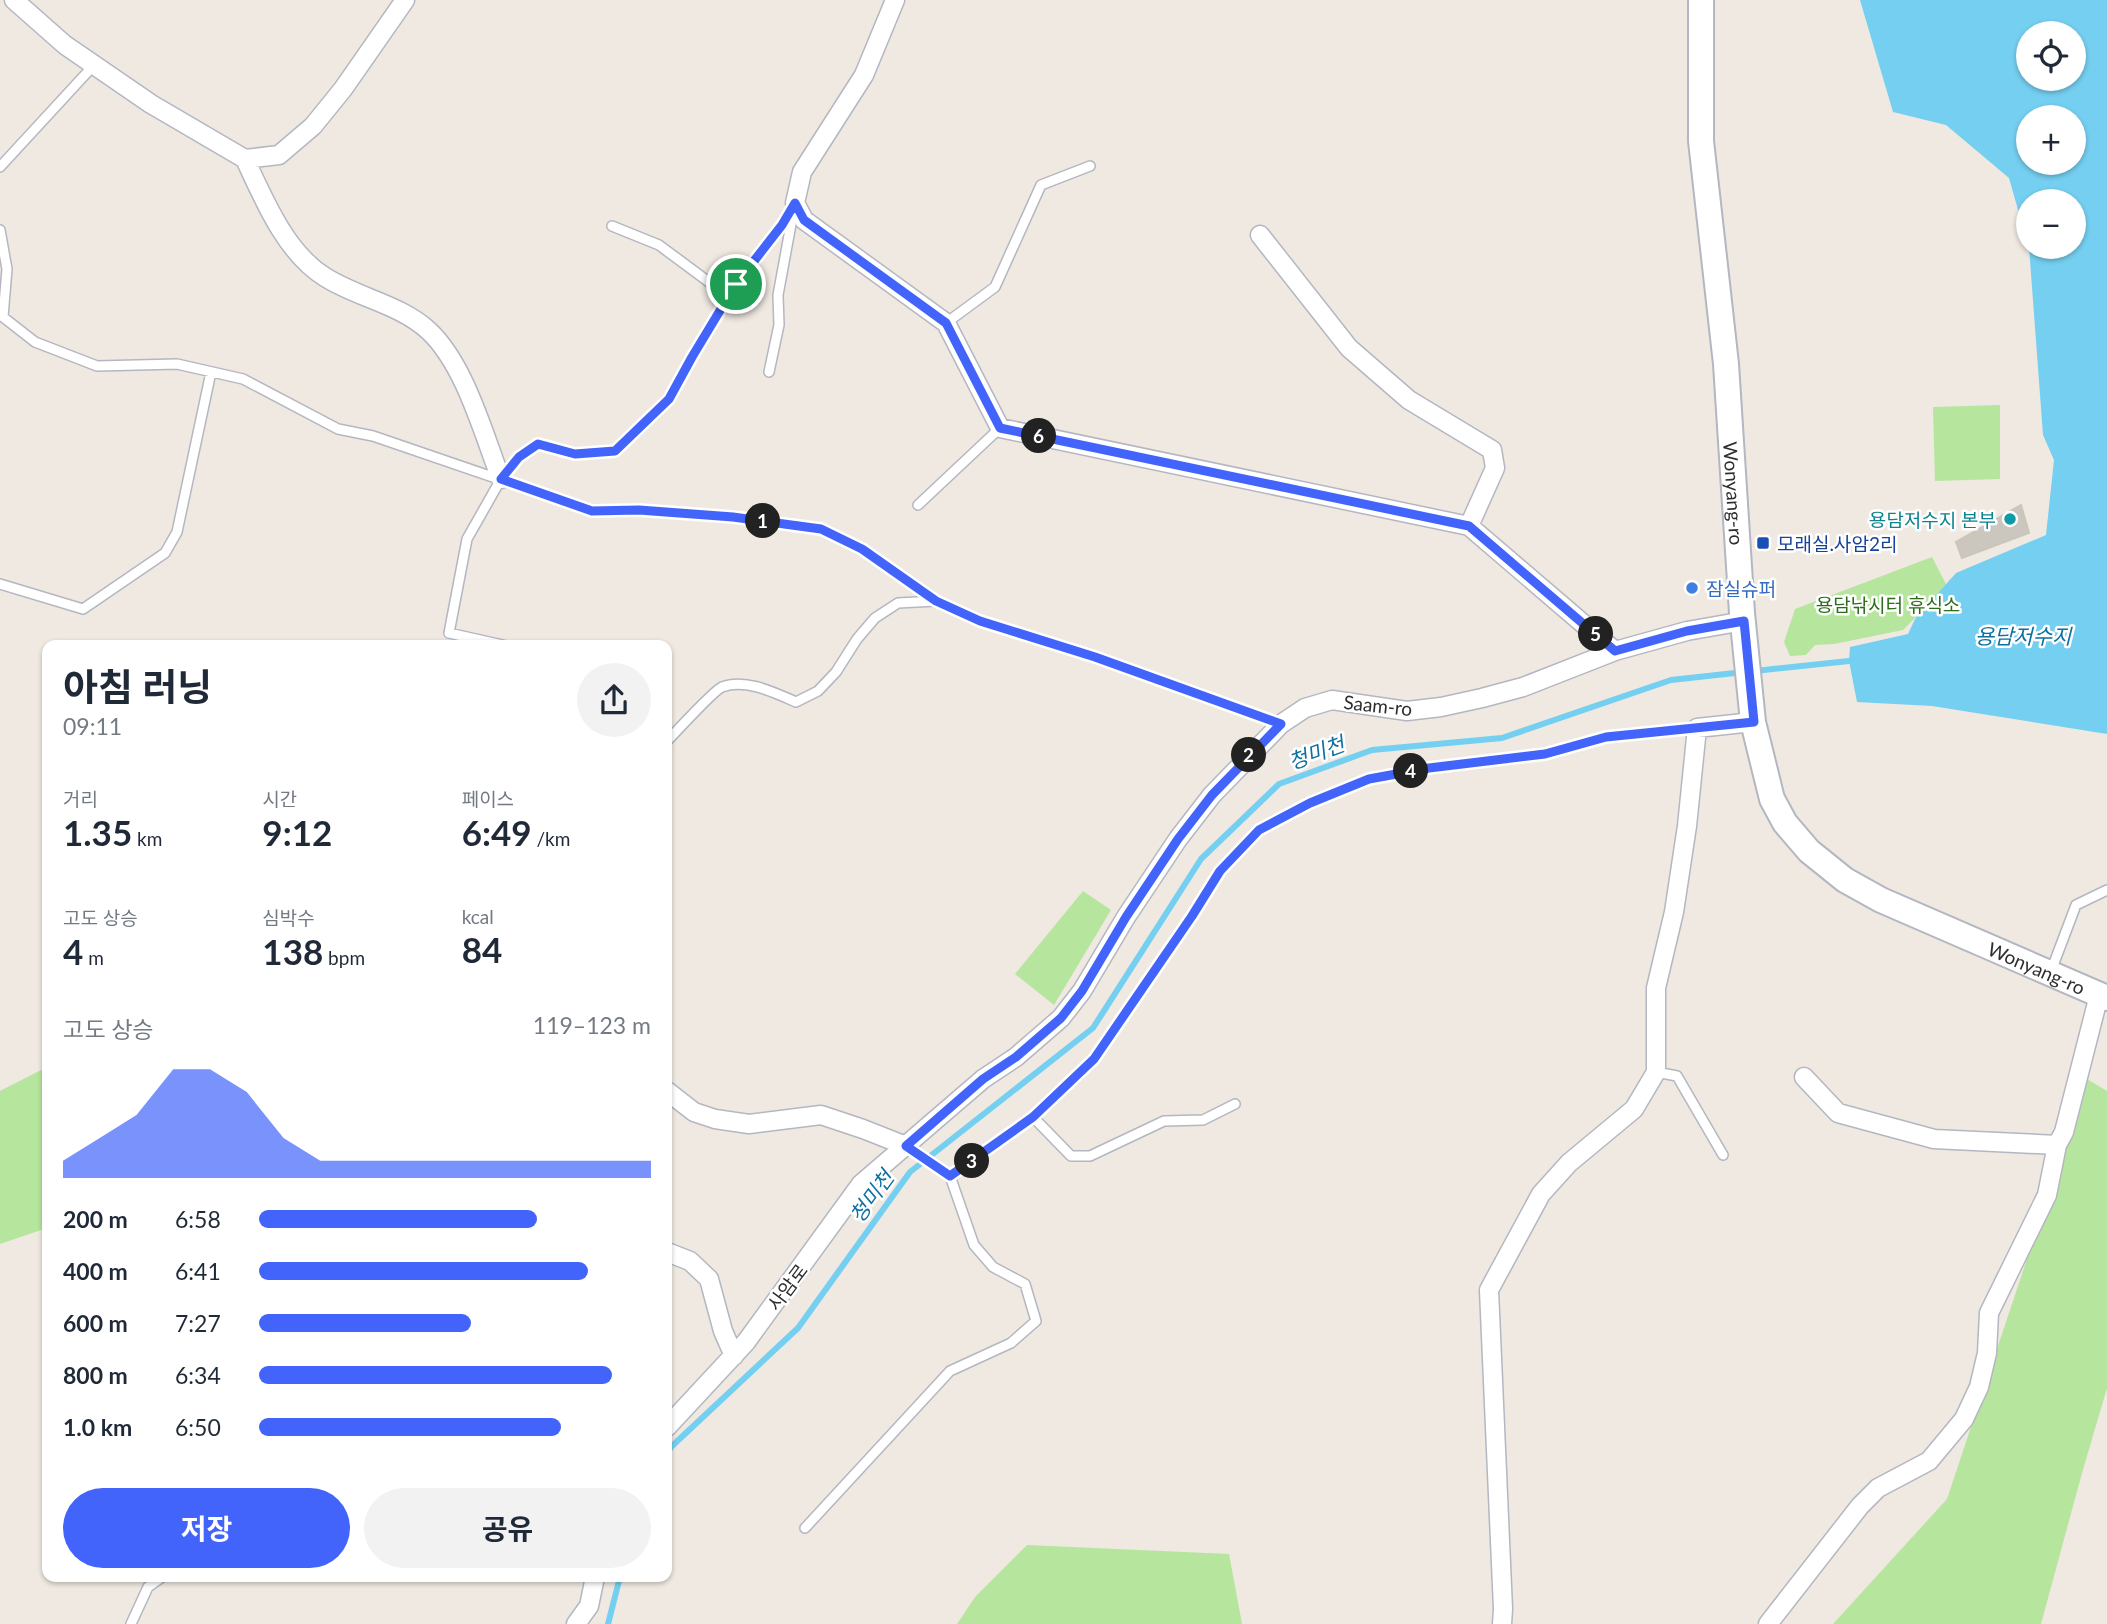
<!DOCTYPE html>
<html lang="ko">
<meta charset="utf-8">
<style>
:root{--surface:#fff;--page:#f2f2f3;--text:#1f2937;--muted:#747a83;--accent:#4264fb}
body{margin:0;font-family:Lato,"Noto Sans KR",sans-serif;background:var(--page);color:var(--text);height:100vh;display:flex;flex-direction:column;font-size:26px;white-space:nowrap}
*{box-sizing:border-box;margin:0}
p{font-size:23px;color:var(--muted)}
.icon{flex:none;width:38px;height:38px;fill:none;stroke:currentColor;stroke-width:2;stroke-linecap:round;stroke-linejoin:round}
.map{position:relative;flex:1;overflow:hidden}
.panel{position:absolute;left:42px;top:640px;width:630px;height:942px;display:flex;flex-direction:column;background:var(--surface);border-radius:14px;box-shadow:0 2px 5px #0004}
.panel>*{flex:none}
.controls{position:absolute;left:2016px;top:21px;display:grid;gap:14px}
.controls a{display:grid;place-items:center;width:70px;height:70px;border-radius:50%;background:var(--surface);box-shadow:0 2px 5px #0004;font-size:35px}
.pin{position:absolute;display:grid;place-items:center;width:60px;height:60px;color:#fff;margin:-30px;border:4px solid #fff;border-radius:50%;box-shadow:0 2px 7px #0007}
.km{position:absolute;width:35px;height:35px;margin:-18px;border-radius:50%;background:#222;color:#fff;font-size:19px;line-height:35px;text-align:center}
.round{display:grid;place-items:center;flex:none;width:74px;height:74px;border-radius:37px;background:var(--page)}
.head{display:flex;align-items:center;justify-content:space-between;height:119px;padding:0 21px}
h1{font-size:38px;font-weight:700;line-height:52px}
.figures{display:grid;grid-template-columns:repeat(3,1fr);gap:10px;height:119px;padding:7px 21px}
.figures div{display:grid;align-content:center}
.figures b{font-size:35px;font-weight:700}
.figures small{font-size:19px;font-weight:400}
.figures p{font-size:19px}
.chart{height:196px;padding:14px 21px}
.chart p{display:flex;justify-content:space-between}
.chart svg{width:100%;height:126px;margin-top:7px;fill:var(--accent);opacity:.7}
.primary-button{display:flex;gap:14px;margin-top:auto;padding:14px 21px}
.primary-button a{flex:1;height:80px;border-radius:42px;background:var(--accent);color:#fff;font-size:28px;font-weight:700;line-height:80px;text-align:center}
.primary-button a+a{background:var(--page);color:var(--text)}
ul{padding:0 21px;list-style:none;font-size:23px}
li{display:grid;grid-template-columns:112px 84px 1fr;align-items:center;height:52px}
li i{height:18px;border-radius:9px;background:var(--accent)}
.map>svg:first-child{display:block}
</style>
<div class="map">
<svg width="2107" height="1624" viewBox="0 0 2107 1624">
<rect width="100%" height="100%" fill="#efe9e1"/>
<!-- green -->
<path fill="#b6e59e" d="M 2000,405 L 2000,479 L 1935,481 L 1933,407 Z
M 1932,557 L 1947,586 L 1903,630 L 1834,644 L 1815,645 L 1806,655 L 1790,656 L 1784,642 L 1795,609 Z
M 1083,891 L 1111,910 L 1054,1005 L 1015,974 Z
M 47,1067 L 47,1228 L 0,1244 L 0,1091 Z
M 2087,1079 L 2107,1091 L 2107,1388 L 2082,1473 L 2041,1624 L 1833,1624 L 1947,1499 Z
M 1027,1545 L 1229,1554 L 1242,1624 L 957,1624 L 975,1597 Z"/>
<!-- water -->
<path fill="#75cff0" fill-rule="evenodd" d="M 1860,0 L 2107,0 L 2107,734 L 1932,706 L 1857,702 L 1849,661 L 1850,647 L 1908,634 L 1915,619 L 1956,573 L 2046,535 L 2054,460 L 2043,435 L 2029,247 L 2074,247 L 2074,201 L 2028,201 L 2028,245 L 2009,178 L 1946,125 L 1893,112 ZM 2028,33 L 2074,33 L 2074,79 L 2028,79 ZM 2028,117 L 2074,117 L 2074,163 L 2028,163 Z"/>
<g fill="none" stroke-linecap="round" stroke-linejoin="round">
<!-- stream -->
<path stroke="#75cff0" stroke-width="6" d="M 1755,671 L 1849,661
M 667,1454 L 671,1447 L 798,1328 L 910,1172 L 1093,1028 L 1201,859 L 1279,784 L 1372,750 L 1502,738 L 1671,680 L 1744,672
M 608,1624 L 620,1577"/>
</g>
<!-- building -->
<path fill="#cbc7bf" stroke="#cbc5ba" stroke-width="2" d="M 2021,505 L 2029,533 L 1962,558 L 1956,542 Z"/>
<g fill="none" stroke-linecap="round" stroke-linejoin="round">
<defs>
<path id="lane" d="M 0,167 L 94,65
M 612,226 L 659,245 L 729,297
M 0,230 L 7,269 L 3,317 L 35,342 L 97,366 L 177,364 L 243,379 L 338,429 L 373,436 L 592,511 L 639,510 L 733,517 L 821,529 L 862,549 L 936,601 L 980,621 L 1095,657 L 1281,724
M 946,323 L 995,287 L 1041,185 L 1090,166
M 769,372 L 779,325 L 778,295 L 794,208
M 918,505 L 1000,428
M 0,584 L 83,609 L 165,553 L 177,532 L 211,372
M 507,646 L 449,633 L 467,539 L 501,479 L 519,457 L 538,444 L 575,454 L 615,451 L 669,399 L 692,357 L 736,284 L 782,225 L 794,204
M 667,741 C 677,731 713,691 722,687 C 746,678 775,693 796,702 L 818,691 L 836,672 L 857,639 L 875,618 L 898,603 L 936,601
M 2051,971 L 2076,905 L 2107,890
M 1656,1072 L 1677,1076 L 1723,1155
M 1033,1117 L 1071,1156 L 1090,1156 L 1164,1121 L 1203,1120 L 1235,1104
M 950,1176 L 1033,1117 L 1094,1059 L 1192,916 L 1220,871 L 1259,830 L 1309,803 L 1369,779 L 1429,768 L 1545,754 L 1606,737 L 1697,728
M 805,1528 L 950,1371 L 1011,1343 L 1036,1321 L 1025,1284 L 993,1267 L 974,1245 L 950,1176 L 906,1146
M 131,1624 L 148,1587 L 162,1577"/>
<path id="street" d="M 14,0 L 65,45 L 151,104 L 245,159 L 279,155 L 313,126 L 343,89 L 405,0
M 895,0 L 864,75 L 802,172 L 795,203 L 804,220 L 946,323 L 1000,428 L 1469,526 L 1615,651
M 245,159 C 264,200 286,253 325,277 C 358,298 400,304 429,331 C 465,365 483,433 501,479
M 1260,235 L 1349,348 L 1409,400 L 1492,450 L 1495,468 L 1469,526
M 1804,1077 L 1838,1113 L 1934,1139 L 2057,1145
M 667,1091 L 694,1112 L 715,1119 L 749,1124 L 821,1115 L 863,1129 L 906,1146
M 667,1252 L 690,1261 L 709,1279 L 723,1331 L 734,1356
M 667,1427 L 746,1342 L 861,1184 L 983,1079 L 1016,1057 L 1061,1018 L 1082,991 L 1126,917 L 1178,839 L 1212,795 L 1281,724 L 1305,708 L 1332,700 L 1407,711 L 1441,707 L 1482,698 L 1523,687 L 1615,651 L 1687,631 L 1744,621
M 576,1624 L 589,1606 L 595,1577
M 1502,1624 L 1503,1609 L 1489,1290 L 1541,1194 L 1569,1163 L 1634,1109 L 1656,1072 L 1656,988 L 1674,912 L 1687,826 L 1697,728 L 1753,722
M 1768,1624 L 1860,1506 L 1878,1488 L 1929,1461 L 1964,1419 L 1979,1387 L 1987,1353 L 1989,1313 L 2047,1195 L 2057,1145 L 2064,1132 L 2099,995"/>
<g id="secondary">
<path id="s1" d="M 1701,0 L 1701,141 L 1726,364 L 1742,613 L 1753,722 L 1772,799 L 1785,823 L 1809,851 L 1845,880 L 1881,900 L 2107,998"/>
</g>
</defs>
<!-- lane casing -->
<use href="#lane" stroke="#b4b7c1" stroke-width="12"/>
<!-- street casing -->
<use href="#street" stroke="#b4b7c1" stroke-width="21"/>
<!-- secondary casing -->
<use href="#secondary" stroke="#b4b7c1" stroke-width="28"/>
<!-- lane -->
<use href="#lane" stroke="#fff" stroke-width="9"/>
<!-- street -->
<use href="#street" stroke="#fff" stroke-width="18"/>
<!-- secondary -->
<use href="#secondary" stroke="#fff" stroke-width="24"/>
</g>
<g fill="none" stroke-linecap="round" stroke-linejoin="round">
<defs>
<path id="route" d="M 795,203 L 804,220 L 946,323 L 1000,428 L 1469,526 L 1615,651 L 1687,631 L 1744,621 L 1754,722 L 1606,737 L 1545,754 L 1429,768 L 1369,779 L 1310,803 L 1259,830 L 1220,871 L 1192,916 L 1094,1059 L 1033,1117 L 950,1176 L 906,1146 L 983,1079 L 1016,1057 L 1061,1018 L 1082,991 L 1126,917 L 1178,839 L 1212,795 L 1281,724 L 1095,657 L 980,621 L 936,601 L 862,549 L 821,529 L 733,517 L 639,510 L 592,511 L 501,479 L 519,457 L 538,444 L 575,454 L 615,451 L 669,399 L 692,357 L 736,284 L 782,225 Z"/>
</defs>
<!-- route casing -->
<use href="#route" stroke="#fff" stroke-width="14"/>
<!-- route -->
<use href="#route" stroke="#4264fb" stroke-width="9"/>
</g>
<!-- markers -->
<circle fill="#0f9aa8" stroke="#fff" stroke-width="2.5" cx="2010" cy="519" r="7"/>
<rect fill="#1a4fb4" stroke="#fff" stroke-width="2.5" x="1756" y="536" width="14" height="14" rx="3.5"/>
<circle fill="#3f7fe0" stroke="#fff" stroke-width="2.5" cx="1692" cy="588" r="7"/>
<g text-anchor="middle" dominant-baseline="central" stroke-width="5" stroke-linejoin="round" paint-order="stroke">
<!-- street labels -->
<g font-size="19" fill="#2e2e2e" stroke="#fff">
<text stroke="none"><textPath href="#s1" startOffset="495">Wonyang-ro</textPath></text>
<text transform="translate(1378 705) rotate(6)">Saam-ro</text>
<text stroke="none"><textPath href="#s1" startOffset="1125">Wonyang-ro</textPath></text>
<text transform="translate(787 1287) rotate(-53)">사암로</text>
</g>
<!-- culture labels -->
<g font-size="19" fill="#0d838f" stroke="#fff" text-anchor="end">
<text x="1996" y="519">용담저수지 본부</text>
</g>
<!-- transit labels -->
<g font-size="19" fill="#164399" stroke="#fff" text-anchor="start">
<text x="1777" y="543">모래실.사암2리</text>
</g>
<!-- shop labels -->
<g font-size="19" fill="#366cbe" stroke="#fff" text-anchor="start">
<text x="1706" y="588">잠실슈퍼</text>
</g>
<!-- park labels -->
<g font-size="19" fill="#2c6e1b" stroke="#fff">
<text x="1888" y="604">용담낚시터 휴식소</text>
</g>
<!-- water labels -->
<g font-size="21" font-style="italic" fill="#0d6fa3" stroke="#fff">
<text x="2023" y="635">용담저수지</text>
<text transform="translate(1316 752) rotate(-20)">청미천</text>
<text transform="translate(871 1196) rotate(-54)">청미천</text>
</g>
</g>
</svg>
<div class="controls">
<a><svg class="icon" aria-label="locate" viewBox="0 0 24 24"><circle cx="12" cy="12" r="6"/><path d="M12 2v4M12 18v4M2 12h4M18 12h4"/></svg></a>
<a>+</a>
<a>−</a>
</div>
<div class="pin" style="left:736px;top:284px;background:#1e9e55"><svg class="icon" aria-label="arrive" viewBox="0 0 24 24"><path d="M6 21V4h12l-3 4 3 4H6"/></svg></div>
<b class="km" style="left:763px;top:521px">1</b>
<b class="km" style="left:1249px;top:755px">2</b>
<b class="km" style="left:972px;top:1161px">3</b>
<b class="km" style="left:1411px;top:771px">4</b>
<b class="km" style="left:1596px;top:634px">5</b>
<b class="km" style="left:1039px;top:436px">6</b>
<section class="panel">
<div class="head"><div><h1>아침 러닝</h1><p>09:11</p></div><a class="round"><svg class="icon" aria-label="share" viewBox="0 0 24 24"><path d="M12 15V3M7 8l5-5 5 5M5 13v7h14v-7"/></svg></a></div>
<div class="figures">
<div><p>거리</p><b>1.35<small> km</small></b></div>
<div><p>시간</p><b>9:12</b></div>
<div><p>페이스</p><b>6:49<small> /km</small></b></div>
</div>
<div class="figures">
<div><p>고도 상승</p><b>4<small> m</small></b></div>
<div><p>심박수</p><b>138<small> bpm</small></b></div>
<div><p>kcal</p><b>84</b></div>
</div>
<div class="chart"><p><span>고도 상승</span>119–123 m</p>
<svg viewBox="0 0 160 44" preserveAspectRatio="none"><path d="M0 44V38L10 30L20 22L30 6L40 6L50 14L60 30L70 38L80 38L90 38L100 38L110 38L120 38L130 38L140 38L150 38L160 38V44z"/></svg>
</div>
<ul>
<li><b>200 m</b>6:58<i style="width:71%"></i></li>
<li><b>400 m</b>6:41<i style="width:84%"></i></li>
<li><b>600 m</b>7:27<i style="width:54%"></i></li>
<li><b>800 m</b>6:34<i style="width:90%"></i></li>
<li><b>1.0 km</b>6:50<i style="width:77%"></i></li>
</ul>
<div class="primary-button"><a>저장</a><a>공유</a></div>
</section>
</div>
